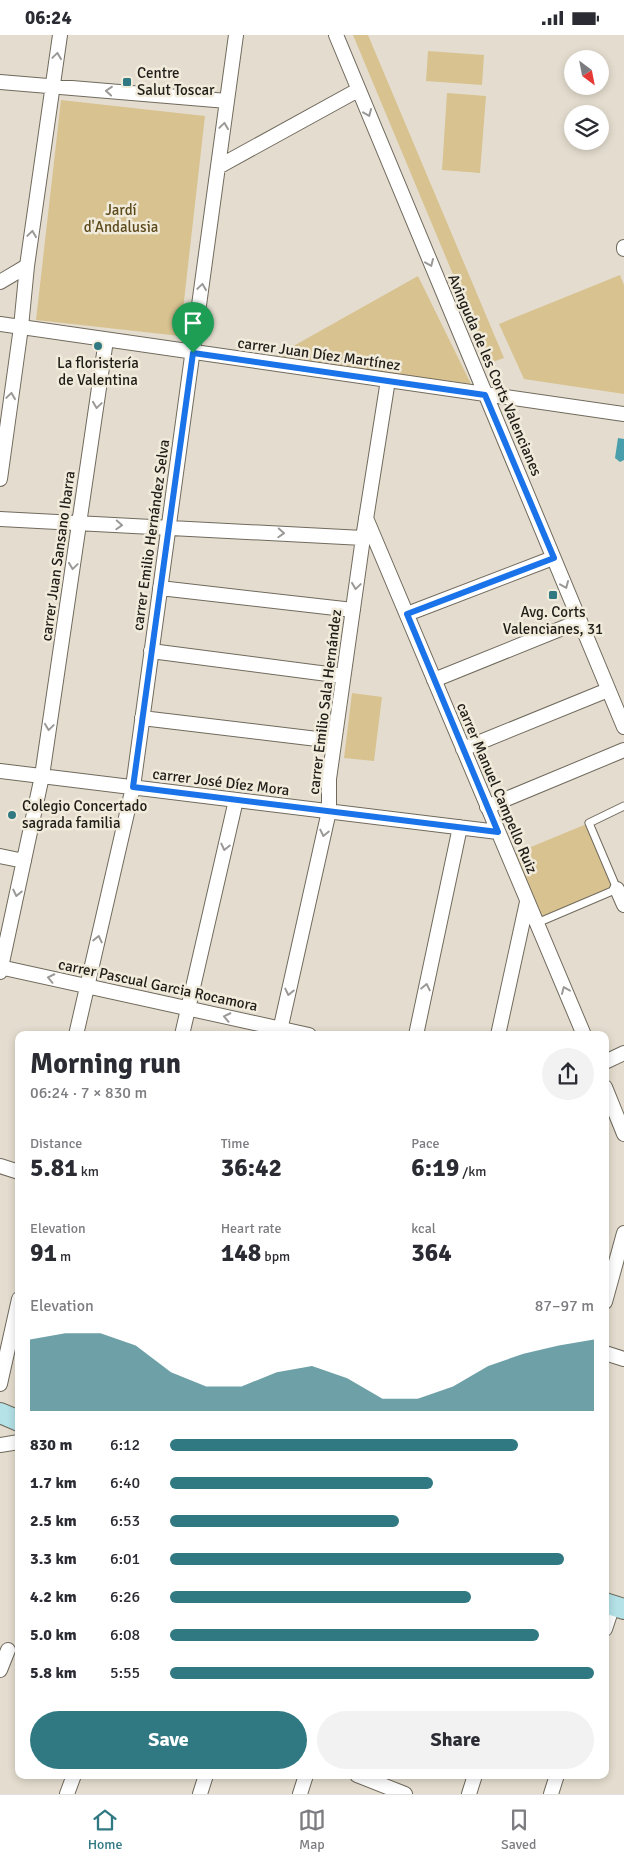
<!DOCTYPE html>
<meta charset="utf-8">
<style>
:root{--surface:#fff;--page:#f2f2f3;--text:#2b2b33;--muted:#7c7c81;--line:#e1e1e2;--accent:#317982}
body{margin:0;font-family:Signika,sans-serif;background:var(--page);color:var(--text);height:100vh;display:flex;flex-direction:column;font-size:19px;white-space:nowrap}
*{box-sizing:border-box;margin:0}
p{font-size:16px;color:var(--muted)}
.icon{flex:none;width:28px;height:28px;fill:none;stroke:currentColor;stroke-width:2;stroke-linecap:round;stroke-linejoin:round}
.map{position:relative;flex:1;overflow:hidden}
.details{position:absolute;left:15px;top:996px;width:594px;height:748px;display:flex;flex-direction:column;background:var(--surface);border-radius:10px;box-shadow:0 2px 8px #0003}
.details>*{flex:none}
.needle{width:32px;rotate:148deg}
.tools{position:absolute;left:564px;top:15px;display:grid;gap:10px}
.tools a{display:grid;place-items:center;width:45px;height:45px;border-radius:50%;background:var(--surface);box-shadow:0 2px 8px #0003;font-size:25px}
.pin{position:absolute;display:grid;place-items:center;width:42px;height:42px;color:#fff;margin:-51px -21px;border-radius:50% 50% 50% 0;rotate:-45deg;box-shadow:0 0 5px #0007}
.pin .icon{rotate:45deg}
.round{display:grid;place-items:center;flex:none;width:52px;height:52px;border-radius:26px;background:var(--page)}
.head{display:flex;align-items:center;justify-content:space-between;height:85px;padding:0 15px}
h1{font-size:28px;font-weight:700;line-height:38px}
.metrics{display:grid;grid-template-columns:repeat(3,1fr);gap:8px;height:85px;padding:5px 15px}
.metrics div{display:grid;align-content:center}
.metrics b{font-size:25px;font-weight:700}
.metrics small{font-size:14px;font-weight:400}
.metrics p{font-size:14px}
.chart{height:140px;padding:10px 15px}
.chart p{display:flex;justify-content:space-between}
.chart svg{width:100%;height:90px;margin-top:5px;fill:var(--accent);opacity:.7}
.button{display:flex;gap:10px;margin-top:auto;padding:10px 15px}
.button a{flex:1;height:58px;border-radius:30px;background:var(--accent);color:#fff;font-size:20px;font-weight:700;line-height:58px;text-align:center}
.button a+a{background:var(--page);color:var(--text)}
ul{padding:0 15px;list-style:none;font-size:16px}
li{display:grid;grid-template-columns:80px 60px 1fr;align-items:center;height:38px}
li i{height:12px;border-radius:6px;background:var(--accent)}
.status{display:flex;justify-content:space-between;align-items:center;height:35px;padding:0 25px;background:var(--surface);direction:ltr}
.status svg{height:14px;fill:currentColor}
.dock{display:flex;justify-content:space-around;align-items:center;height:70px;border-top:1px solid var(--line);background:var(--surface);font-size:14px;color:var(--muted)}
.dock a{display:grid;justify-items:center;gap:2px}
.dock .active{color:var(--accent)}
.map>svg:first-child{display:block}
</style>
<div class="status"><b>06:24</b><svg viewBox="0 0 49 12"><path d="M0 12V9h3v3zM5 12V6h3v6zM10 12V3h3v9zM15 12V0h3v12zM26 1h20v11H26zM47 4h2v5h-2z"/></svg></div>
<div class="map">
<svg width="624" height="1759" viewBox="0 0 624 1759">
<rect width="100%" height="100%" fill="#e4ddcf"/>
<!-- green -->
<path fill="#d8c290" d="M 353,0 L 368,0 L 504,323 L 490,328 Z
M 428,16 L 484,20 L 482,50 L 426,46 Z
M 447,58 L 486,61 L 480,138 L 442,135 Z
M 61,65 L 205,81 L 180,301 L 36,285 Z
M 620,240 L 624,250 L 624,359 L 524,344 L 499,289 Z
M 418,241 L 471,349 L 272,323 Z
M 352,658 L 382,662 L 374,726 L 344,723 Z
M 589,788 L 617,854 L 537,888 L 509,821 Z"/>
<!-- water -->
<path fill="#489fab" d="M 618,403 L 624,404 L 624,425 L 620,427 L 615,423 Z"/>
<g fill="none" stroke-linecap="round" stroke-linejoin="round">
<defs>
<path id="lane" d="M 537,888 L 617,854 L 589,788 L 624,771"/>
<path id="street" d="M 336,0 L 624,692
M 0,47 L 227,66
M 218,132 L 358,55
M 624,212 L 624,214
M 0,247 L 27,231
M 0,289 L 624,379
M 0,444 L 21,292 L 27,231 L 60,0
M 366,483 L 584,1000
M 0,484 L 363,503
M 160,553 L 353,575
M 407,579 L 553,523
M 151,616 L 343,641
M 434,645 L 580,586
M 142,683 L 334,706
M 463,714 L 608,655
M 0,736 L 498,797
M 487,772 L 624,715
M 0,821 L 24,826
M 617,854 L 624,870
M 0,932 L 309,1000
M 0,937 L 42,741 L 106,305
M 76,1000 L 133,752 L 236,0
M 182,1000 L 236,765
M 279,1000 L 329,776 L 329,744 L 363,503 L 388,345
M 416,1000 L 460,792
M 498,1000 L 527,867
M 605,1027 L 624,1018
M 605,1052 L 624,1099
M 0,1131 L 19,1137
M 605,1267 L 624,1198
M 605,1318 L 624,1324
M 0,1349 L 19,1264
M 0,1410 L 19,1407
M 605,1594 L 613,1570
M 0,1635 L 8,1615
M 357,1740 L 405,1759
M 67,1759 L 74,1740
M 200,1759 L 206,1740
M 300,1759 L 306,1740
M 469,1759 L 475,1740
M 551,1759 L 557,1740"/>
<path id="secondary" d="M 0,1378 L 19,1386
M 605,1568 L 624,1574"/>
</defs>
<!-- lane casing -->
<use href="#lane" stroke="#706a5d" stroke-width="9"/>
<!-- street casing -->
<use href="#street" stroke="#706a5d" stroke-width="16"/>
<!-- secondary casing -->
<use href="#secondary" stroke="#706a5d" stroke-width="22"/>
<!-- lane -->
<use href="#lane" stroke="#fff" stroke-width="7"/>
<!-- street -->
<use href="#street" stroke="#fff" stroke-width="14"/>
<!-- secondary -->
<use href="#secondary" stroke="#b4e2e7" stroke-width="20"/>
</g>
<!-- one-way arrows -->
<defs><path id="oneway-chevron" d="M-2-3.5L2.5 0L-2 3.5" fill="none" stroke-width="1.6" stroke-linecap="round" stroke-linejoin="round" transform="scale(1.25)"/></defs>
<g stroke="#9b9997">
<use href="#oneway-chevron" transform="translate(57 21) rotate(-82)"/>
<use href="#oneway-chevron" transform="translate(109 56) rotate(-175)"/>
<use href="#oneway-chevron" transform="translate(368 78) rotate(67)"/>
<use href="#oneway-chevron" transform="translate(224 91) rotate(-82)"/>
<use href="#oneway-chevron" transform="translate(32 199) rotate(-82)"/>
<use href="#oneway-chevron" transform="translate(430 228) rotate(67)"/>
<use href="#oneway-chevron" transform="translate(202 252) rotate(-82)"/>
<use href="#oneway-chevron" transform="translate(11 361) rotate(-82)"/>
<use href="#oneway-chevron" transform="translate(97 370) rotate(98)"/>
<use href="#oneway-chevron" transform="translate(119 490) rotate(3)"/>
<use href="#oneway-chevron" transform="translate(281 498) rotate(3)"/>
<use href="#oneway-chevron" transform="translate(73 531) rotate(98)"/>
<use href="#oneway-chevron" transform="translate(565 550) rotate(67)"/>
<use href="#oneway-chevron" transform="translate(356 551) rotate(98)"/>
<use href="#oneway-chevron" transform="translate(49 692) rotate(98)"/>
<use href="#oneway-chevron" transform="translate(324 798) rotate(102)"/>
<use href="#oneway-chevron" transform="translate(225 812) rotate(103)"/>
<use href="#oneway-chevron" transform="translate(17 858) rotate(102)"/>
<use href="#oneway-chevron" transform="translate(98 904) rotate(-77)"/>
<use href="#oneway-chevron" transform="translate(51 943) rotate(-168)"/>
<use href="#oneway-chevron" transform="translate(426 952) rotate(-78)"/>
<use href="#oneway-chevron" transform="translate(565 955) rotate(-113)"/>
<use href="#oneway-chevron" transform="translate(289 957) rotate(102)"/>
<use href="#oneway-chevron" transform="translate(227 982) rotate(-168)"/>
</g>
<g fill="none" stroke-linecap="round" stroke-linejoin="round">
<defs>
<path id="route" d="M 193,318 L 485,360 L 554,523 L 407,579 L 498,797 L 133,752 Z"/>
</defs>
<!-- route casing -->
<use href="#route" stroke="#fff" stroke-width="10"/>
<!-- route -->
<use href="#route" stroke="#1a73e8" stroke-width="6"/>
</g>
<!-- markers -->
<g fill="#317982" stroke="#f1ebdc" stroke-width="2">
<rect x="122" y="42" width="10" height="10" rx="2.5"/>
<circle cx="98" cy="311" r="5"/>
<rect x="548" y="555" width="10" height="10" rx="2.5"/>
<circle cx="12" cy="780" r="5"/>
</g>
<g text-anchor="middle" dominant-baseline="central" stroke-width="5" stroke-linejoin="round" paint-order="stroke">
<!-- poi labels -->
<g font-size="15" fill="#201d18" stroke="#f1ebdc" text-anchor="start">
<text x="137" y="38">Centre<tspan x="137" dy="17">Salut Toscar</tspan></text>
<text x="98" y="328" text-anchor="middle">La floristería<tspan x="98" dy="17">de Valentina</tspan></text>
<text x="553" y="577" text-anchor="middle">Avg. Corts<tspan x="553" dy="17">Valencianes, 31</tspan></text>
<text x="22" y="771">Colegio Concertado<tspan x="22" dy="17">sagrada familia</tspan></text>
</g>
<!-- park labels -->
<g font-size="15" fill="#5d4a1b" stroke="#f1ebdc">
<text x="121" y="175">Jardí<tspan x="121" dy="17">d'Andalusia</tspan></text>
</g>
<!-- street labels -->
<g font-size="15" fill="#201d18" stroke="#f1ebdc">
<text transform="translate(319 319) rotate(8)">carrer Juan Díez Martínez</text>
<text transform="translate(495 340) rotate(67)">Avinguda de les Corts Valencianes</text>
<text transform="translate(151 500) rotate(-82)">carrer Emilio Hernández Selva</text>
<text transform="translate(58 521) rotate(-82)">carrer Juan Sansano Ibarra</text>
<text transform="translate(325 667) rotate(-83)">carrer Emilio Sala Hernández</text>
<text transform="translate(221 747) rotate(7)">carrer José Díez Mora</text>
<text transform="translate(497 753) rotate(67)">carrer Manuel Campello Ruiz</text>
<text transform="translate(158 950) rotate(12)">carrer Pascual Garcia Rocamora</text>
</g>
</g>
</svg>
<div class="tools">
<a><svg class="needle" viewBox="-14 -14 28 28"><path d="M0-13l5 13h-10z" fill="#e53935"/><path d="M0 13l5-13h-10z" fill="#7c7c81"/></svg></a>
<a><svg class="icon" aria-label="layers" viewBox="0 0 24 24"><path d="M12 4l9 5-9 5-9-5zM3 14l9 5 9-5"/></svg></a>
</div>
<div class="pin" style="left:193px;top:318px;background:#1e9e55"><svg class="icon" aria-label="arrive" viewBox="0 0 24 24"><path d="M6 21V4h12l-3 4 3 4H6"/></svg></div>
<section class="details">
<div class="head"><div><h1>Morning run</h1><p>06:24 · 7 × 830 m</p></div><a class="round"><svg class="icon" aria-label="share" viewBox="0 0 24 24"><path d="M12 15V3M7 8l5-5 5 5M5 13v7h14v-7"/></svg></a></div>
<div class="metrics">
<div><p>Distance</p><b>5.81<small> km</small></b></div>
<div><p>Time</p><b>36:42</b></div>
<div><p>Pace</p><b>6:19<small> /km</small></b></div>
</div>
<div class="metrics">
<div><p>Elevation</p><b>91<small> m</small></b></div>
<div><p>Heart rate</p><b>148<small> bpm</small></b></div>
<div><p>kcal</p><b>364</b></div>
</div>
<div class="chart"><p><span>Elevation</span>87–97 m</p>
<svg viewBox="0 0 160 44" preserveAspectRatio="none"><path d="M0 44V9L10 6L20 6L30 12L40 25L50 32L60 32L70 25L80 22L90 28L100 38L110 38L120 32L130 22L140 16L150 12L160 9V44z"/></svg>
</div>
<ul>
<li><b>830 m</b>6:12<i style="width:82%"></i></li>
<li><b>1.7 km</b>6:40<i style="width:62%"></i></li>
<li><b>2.5 km</b>6:53<i style="width:54%"></i></li>
<li><b>3.3 km</b>6:01<i style="width:93%"></i></li>
<li><b>4.2 km</b>6:26<i style="width:71%"></i></li>
<li><b>5.0 km</b>6:08<i style="width:87%"></i></li>
<li><b>5.8 km</b>5:55<i style="width:100%"></i></li>
</ul>
<div class="button"><a>Save</a><a>Share</a></div>
</section>
</div>
<nav class="dock">
<a class="active"><svg class="icon" aria-label="home" viewBox="0 0 24 24"><path d="M3 11l9-7 9 7M6 9v11h12V9"/></svg>Home</a>
<a><svg class="icon" aria-label="map" viewBox="0 0 24 24"><path d="M3 6l6-2 6 2 6-2v14l-6 2-6-2-6 2zM9 4v14M15 6v14"/></svg>Map</a>
<a><svg class="icon" aria-label="saved" viewBox="0 0 24 24"><path d="M7 4h10v16l-5-4-5 4z"/></svg>Saved</a>
</nav>
